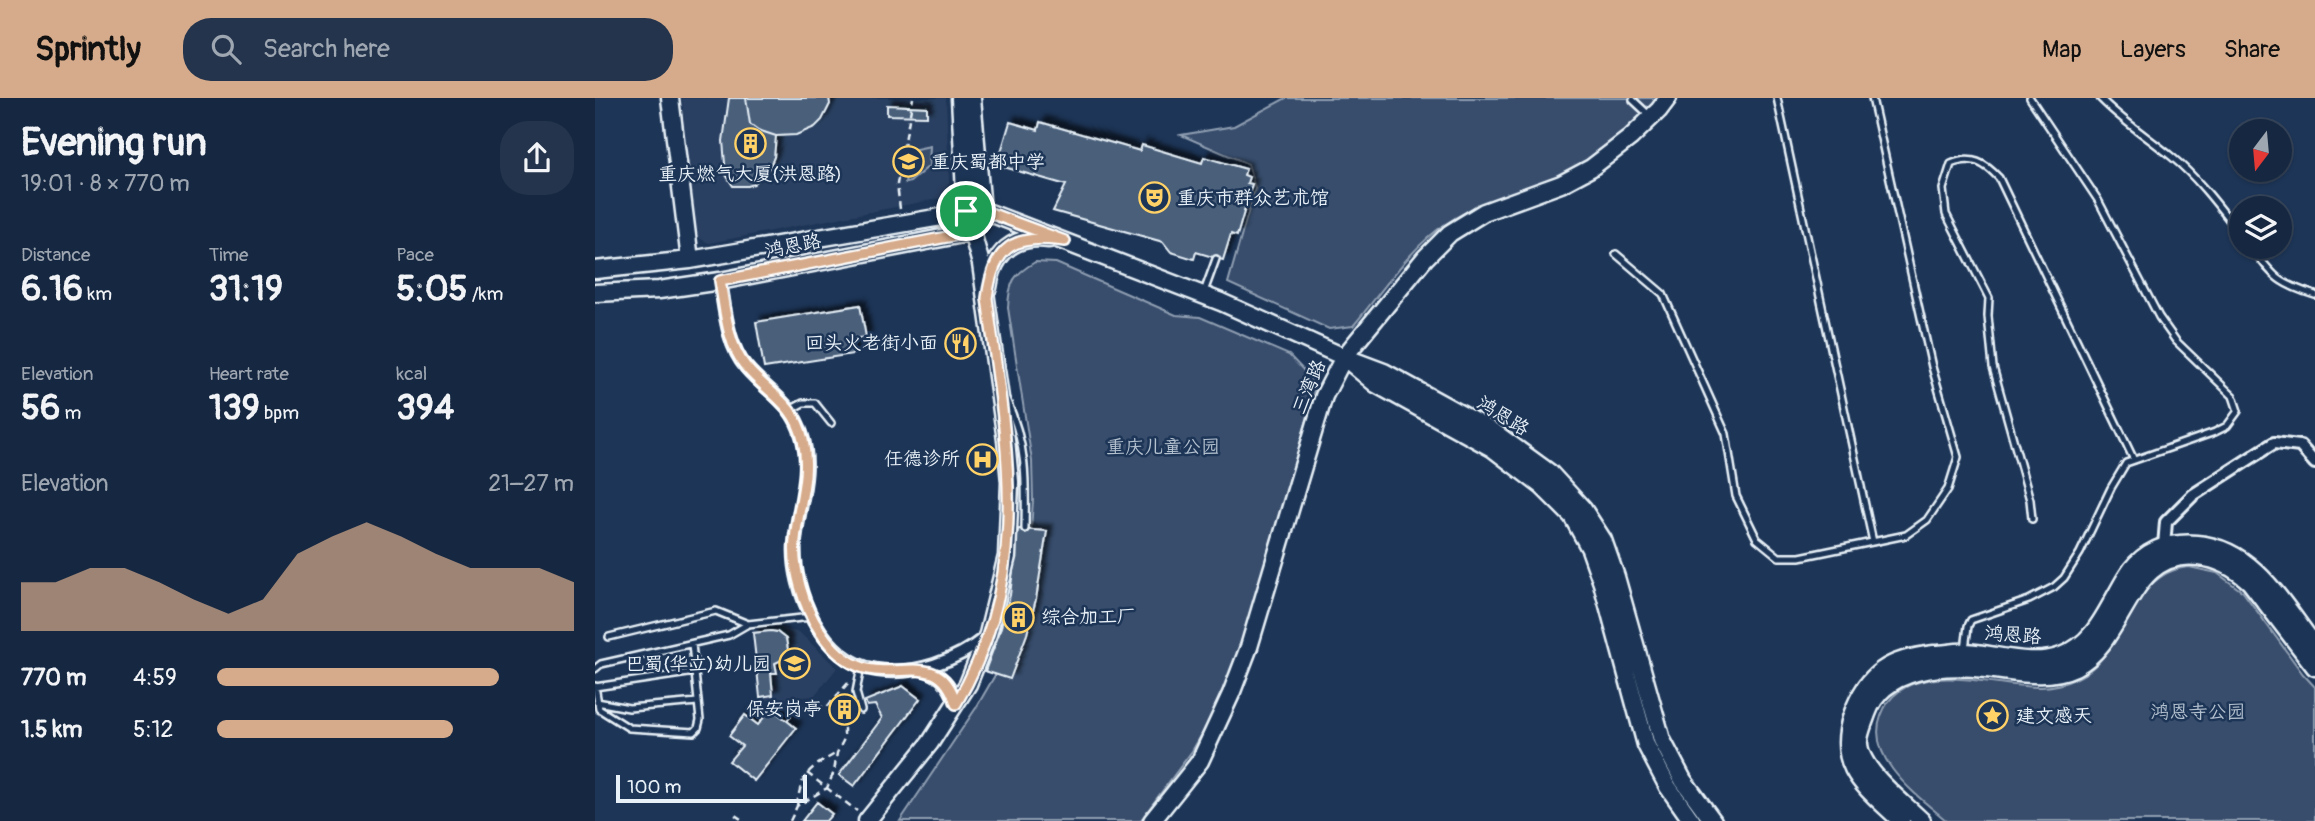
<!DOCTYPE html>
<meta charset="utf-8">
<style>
:root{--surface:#162841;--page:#23344c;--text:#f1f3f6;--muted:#9ea6b1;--line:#35445a;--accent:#d6ab8b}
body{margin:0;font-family:Pangolin,"LXGW WenKai TC",sans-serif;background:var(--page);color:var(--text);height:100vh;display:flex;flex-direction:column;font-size:26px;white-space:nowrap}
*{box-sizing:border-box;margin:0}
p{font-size:23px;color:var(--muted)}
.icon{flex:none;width:38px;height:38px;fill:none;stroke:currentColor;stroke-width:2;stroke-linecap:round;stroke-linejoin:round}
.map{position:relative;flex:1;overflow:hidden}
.sheet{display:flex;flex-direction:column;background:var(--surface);width:595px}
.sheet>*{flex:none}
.needle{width:46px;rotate:196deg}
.tools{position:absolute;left:1634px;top:21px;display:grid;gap:14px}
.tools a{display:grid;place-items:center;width:63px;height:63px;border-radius:50%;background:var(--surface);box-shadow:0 2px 5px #0004,0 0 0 2px var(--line);font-size:35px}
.scale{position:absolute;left:21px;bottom:18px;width:191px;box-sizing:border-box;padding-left:7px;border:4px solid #e8f1f8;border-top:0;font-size:19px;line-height:24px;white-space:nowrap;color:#e8f1f8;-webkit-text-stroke:5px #1d3557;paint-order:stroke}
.pin{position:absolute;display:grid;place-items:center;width:60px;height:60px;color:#fff;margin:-30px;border:4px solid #fff;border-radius:50%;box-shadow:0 2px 7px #0007}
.round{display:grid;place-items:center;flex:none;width:74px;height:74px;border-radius:28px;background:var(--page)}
.headline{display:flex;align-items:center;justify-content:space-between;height:119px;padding:0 21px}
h1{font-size:38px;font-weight:700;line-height:52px}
.stats{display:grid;grid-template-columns:repeat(3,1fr);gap:10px;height:119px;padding:7px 21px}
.stats div{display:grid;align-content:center}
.stats b{font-size:35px;font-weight:700}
.stats small{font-size:19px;font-weight:400}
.stats p{font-size:19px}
.chart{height:196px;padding:14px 21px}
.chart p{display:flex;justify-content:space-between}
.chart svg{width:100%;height:126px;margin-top:7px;fill:var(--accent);opacity:.7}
ul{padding:0 21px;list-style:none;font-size:23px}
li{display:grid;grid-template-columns:112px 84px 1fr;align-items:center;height:52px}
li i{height:18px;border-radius:9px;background:var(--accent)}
header{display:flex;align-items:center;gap:42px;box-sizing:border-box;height:98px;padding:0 35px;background:var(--accent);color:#111}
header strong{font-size:33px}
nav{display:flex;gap:38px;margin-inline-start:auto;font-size:24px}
.search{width:490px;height:63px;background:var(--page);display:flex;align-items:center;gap:18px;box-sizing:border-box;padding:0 24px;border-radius:28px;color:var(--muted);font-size:26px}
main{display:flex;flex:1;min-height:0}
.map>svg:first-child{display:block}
</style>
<header>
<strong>Sprintly</strong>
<div class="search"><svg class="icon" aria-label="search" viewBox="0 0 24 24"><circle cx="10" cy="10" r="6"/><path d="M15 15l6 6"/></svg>Search here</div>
<nav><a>Map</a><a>Layers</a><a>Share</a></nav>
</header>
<main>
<section class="sheet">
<div class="headline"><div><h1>Evening run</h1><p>19:01 · 8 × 770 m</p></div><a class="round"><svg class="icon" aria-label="share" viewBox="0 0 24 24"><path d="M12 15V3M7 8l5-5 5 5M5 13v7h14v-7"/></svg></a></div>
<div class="stats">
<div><p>Distance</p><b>6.16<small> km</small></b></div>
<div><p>Time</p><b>31:19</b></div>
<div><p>Pace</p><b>5:05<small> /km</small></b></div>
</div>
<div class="stats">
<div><p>Elevation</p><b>56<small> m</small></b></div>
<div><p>Heart rate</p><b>139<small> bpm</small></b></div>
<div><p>kcal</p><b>394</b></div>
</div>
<div class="chart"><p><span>Elevation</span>21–27 m</p>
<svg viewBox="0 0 160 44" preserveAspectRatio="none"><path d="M0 44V27L10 27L20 22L30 22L40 27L50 33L60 38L70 33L80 17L90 11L100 6L110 11L120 17L130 22L140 22L150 22L160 27V44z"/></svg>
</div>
<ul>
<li><b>770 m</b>4:59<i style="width:79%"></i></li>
<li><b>1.5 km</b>5:12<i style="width:66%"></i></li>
</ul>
</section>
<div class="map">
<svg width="1720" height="723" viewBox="0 0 1720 723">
<defs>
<filter id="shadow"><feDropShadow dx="5.5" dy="-5.5" stdDeviation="2" flood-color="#0009"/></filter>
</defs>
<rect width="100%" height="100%" fill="#1d3557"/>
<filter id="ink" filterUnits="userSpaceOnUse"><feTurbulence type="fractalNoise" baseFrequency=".0143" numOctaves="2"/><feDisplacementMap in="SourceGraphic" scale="14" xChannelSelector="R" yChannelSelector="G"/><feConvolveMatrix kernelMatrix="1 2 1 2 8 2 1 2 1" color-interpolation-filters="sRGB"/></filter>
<g filter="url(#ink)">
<!-- built -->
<path fill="#2a4162" d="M 87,0 L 351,0 L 354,85 L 347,100 L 114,145 L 98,137 Z
M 186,530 L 205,535 L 242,570 L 219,598 L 163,603 L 165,599 L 158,532 Z"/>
<!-- green -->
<path fill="#374d6c" stroke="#909fb2" stroke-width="2" d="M 691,0 L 1066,0 L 1060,8 C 1031,34 1003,63 967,80 C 928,97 889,100 852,125 C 816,148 786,195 758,228 L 734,231 L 633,185 L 660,90 L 653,66 L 586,37 L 639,28 Z
M 335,48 L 334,68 L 315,84 L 310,85 L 314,57 L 317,52 Z
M 440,164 L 461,165 L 581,217 L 605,219 L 694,257 L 715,279 L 719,292 L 717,305 L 639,570 L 617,619 L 597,653 L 545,723 L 305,723 L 381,610 L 403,572 L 435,448 L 438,402 L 437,363 L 413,210 C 414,184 418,177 440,164 Z
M 1594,469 L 1622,475 L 1648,494 L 1708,576 L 1720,589 L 1720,723 L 1352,723 C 1323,698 1270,661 1286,618 C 1308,556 1401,590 1446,589 C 1458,589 1471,585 1482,580 C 1534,556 1533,474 1594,469 Z"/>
<!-- building -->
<path fill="#495e7a" stroke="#e8f1f8" stroke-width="2" filter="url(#shadow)" d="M 134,0 L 151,0 L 155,26 L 163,32 L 181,38 L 179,59 L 174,70 L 159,86 L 153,88 L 138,88 L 131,77 L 128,43 Z
M 151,0 L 234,0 L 235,6 L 227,22 L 220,29 L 201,37 L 181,38 L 163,32 L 155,26 Z
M 292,7 L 332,9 L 332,18 L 292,17 Z
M 415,24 L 443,32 L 445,24 L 545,53 L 547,47 L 607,65 L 609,59 L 651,71 L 649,77 L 654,79 L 652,85 L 657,86 L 642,138 L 636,136 L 628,162 L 601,154 L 599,161 L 576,154 L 568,144 L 458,113 L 471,87 L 402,67 Z
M 265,207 L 271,239 L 255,241 L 258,256 L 169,270 L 161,224 Z
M 423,431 L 452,433 L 441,501 L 432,536 L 415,581 L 390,573 L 404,536 L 415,497 Z
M 176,533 L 182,534 L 191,541 L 193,552 L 189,561 L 180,565 L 182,575 L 176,575 L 178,597 L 165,599 L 158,535 Z
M 308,588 L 325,601 L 259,688 L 244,677 L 287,620 L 280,607 L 272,608 L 270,603 Z
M 176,610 L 201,630 L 159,683 L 134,663 L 147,648 L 134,638 L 150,617 L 163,627 Z
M 222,704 L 237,716 L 231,723 L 207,723 Z"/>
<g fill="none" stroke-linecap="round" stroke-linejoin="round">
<defs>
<path id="lane" d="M 1182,0 L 1278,444
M 1505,0 C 1527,23 1553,39 1577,59 C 1604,81 1625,110 1647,138
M 1038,2 L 1054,17
M 1656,149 C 1679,179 1682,185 1720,197
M 1021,156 L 1068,196 L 1131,336 L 1141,398 L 1162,441 L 1184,459 L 1205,459 L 1311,437 L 1332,422 L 1353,391 L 1363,359 L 1337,269 L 1277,0
M 609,194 L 621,161
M 411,301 C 432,346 431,383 430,431
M 195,312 L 208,305 L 220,305 L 236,325
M 1437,421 L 1435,402 L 1398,269 L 1393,218 L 1394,200 L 1351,116 L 1348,91 L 1356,66 C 1377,57 1390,65 1404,80 L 1539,362
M 14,539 L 121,513 L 153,526
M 1370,551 L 1373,528 L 1376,522 L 1434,502 L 1459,489 L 1469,480 L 1485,455 L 1516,390 L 1531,365 L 1620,334 L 1632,328 L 1643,313 L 1638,298 L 1581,243 L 1564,219 L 1503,102 L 1435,0
M 266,569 L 261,594 L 266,612
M 0,571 L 6,566 L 134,537 L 153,526 L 216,519
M 0,588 L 4,611 L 34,630 L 99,634 L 103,630 L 105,622 L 97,546
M 0,589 L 100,574
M 2,604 L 34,610 L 103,604"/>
<path id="street" d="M 125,183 C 130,211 132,247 151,269 C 172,294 197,303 207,338 C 218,374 203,408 200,444 C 196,493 228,565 282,572 C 320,578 361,563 391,539
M 1569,448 L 1571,424 L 1598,397 L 1679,345 L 1705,348 L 1720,365
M 327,571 C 347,577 355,586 361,605"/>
<path id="secondary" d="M 75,0 L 95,162
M 0,172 L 95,162 L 387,112 L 626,204 L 749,259 L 789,274 L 900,335 L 955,375 L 988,411 L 1008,442 L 1021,479 L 1067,642 L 1088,682 L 1118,723
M 393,190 C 398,155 418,136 454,141
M 0,195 L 64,192 L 125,183 L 378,134 L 387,112 L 377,0
M 756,265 L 781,286 L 897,350 L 948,389 L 977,418 L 995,451 L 1007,485 L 1051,647 L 1073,689 L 1097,723
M 272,723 L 335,645 L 373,586 L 393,536 L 412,458 L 415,384 L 411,342 L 386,166 L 371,113 L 365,0
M 557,723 L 605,663 L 636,596 L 654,549 L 729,298 L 749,259 L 830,160 L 855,135 L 889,114 L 966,86 L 996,70 L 1035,40 L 1064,12 L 1073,0
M 1306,723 C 1272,690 1239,670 1257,617 C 1272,574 1295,561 1339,556 C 1350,556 1361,553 1371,554 C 1402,556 1436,569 1466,558 C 1502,545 1513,508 1532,478 C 1543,460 1562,447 1584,446 C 1653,440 1683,500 1720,548
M 1327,723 C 1309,705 1266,673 1264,646 C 1263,637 1269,625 1272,616 C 1288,569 1349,566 1391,571 C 1420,574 1453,582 1480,569 C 1533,542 1532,450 1604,459 C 1624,461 1640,470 1655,484 L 1720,569"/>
</defs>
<!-- lane casing -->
<use href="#lane" stroke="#e8f1f8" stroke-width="10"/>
<!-- street casing -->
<use href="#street" stroke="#e8f1f8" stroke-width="16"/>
<!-- secondary casing -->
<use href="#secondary" stroke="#e8f1f8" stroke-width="21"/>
<!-- path -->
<path stroke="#e8f1f8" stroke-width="2.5" stroke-dasharray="7 5" stroke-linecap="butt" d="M 305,111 L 302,86 L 318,0
M 192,623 L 202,609 L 232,609 L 254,584
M 212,675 L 262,713
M 202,708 C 206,676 213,671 240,656
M 140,717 L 149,723
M 195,723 L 202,708 L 232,690 L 239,674 L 242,655 L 249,641 L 249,631 L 241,616 L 232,609"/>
<!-- lane -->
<use href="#lane" stroke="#1d3557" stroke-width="5"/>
<!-- street -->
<use href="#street" stroke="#1d3557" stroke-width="10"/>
<!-- secondary -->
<use href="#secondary" stroke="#1d3557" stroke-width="16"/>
</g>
</g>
<g fill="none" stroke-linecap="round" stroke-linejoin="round" filter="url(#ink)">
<defs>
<path id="route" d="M 387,112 L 470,143 C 419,136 399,147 392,200 C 411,343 440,473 361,606 C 346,553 308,581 269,570 C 250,564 235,549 225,533 C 209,510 197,470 200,442 C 203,408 216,377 208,342 C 200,305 172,295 151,269 C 132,246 130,211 125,183 L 378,134 L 371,113 Z"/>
</defs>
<!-- route casing -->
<use href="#route" stroke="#fff" stroke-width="14"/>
<!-- route -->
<use href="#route" stroke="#d6ab8b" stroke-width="9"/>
</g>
<!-- icons -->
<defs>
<symbol id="building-ring" viewBox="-11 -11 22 22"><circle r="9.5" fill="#1d3557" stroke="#ffd166" stroke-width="1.5"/><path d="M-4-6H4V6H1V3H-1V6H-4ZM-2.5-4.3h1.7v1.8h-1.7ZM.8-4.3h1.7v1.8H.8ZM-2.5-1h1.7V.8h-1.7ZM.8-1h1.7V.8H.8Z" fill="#ffd166"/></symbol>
<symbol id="school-ring" viewBox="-11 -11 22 22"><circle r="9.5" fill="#1d3557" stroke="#ffd166" stroke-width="1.5"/><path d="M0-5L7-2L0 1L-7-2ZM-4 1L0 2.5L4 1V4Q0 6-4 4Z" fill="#ffd166"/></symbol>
<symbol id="theatre-ring" viewBox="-11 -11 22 22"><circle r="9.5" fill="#1d3557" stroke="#ffd166" stroke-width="1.5"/><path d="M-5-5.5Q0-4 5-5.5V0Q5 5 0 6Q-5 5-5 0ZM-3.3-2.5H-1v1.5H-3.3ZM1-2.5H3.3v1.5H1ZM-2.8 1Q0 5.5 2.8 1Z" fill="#ffd166"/></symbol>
<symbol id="restaurant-ring" viewBox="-11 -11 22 22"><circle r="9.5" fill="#1d3557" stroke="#ffd166" stroke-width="1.5"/><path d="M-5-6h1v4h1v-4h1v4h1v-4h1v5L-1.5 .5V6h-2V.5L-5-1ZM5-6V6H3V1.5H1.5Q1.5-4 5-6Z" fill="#ffd166"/></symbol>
<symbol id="hospital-ring" viewBox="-11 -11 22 22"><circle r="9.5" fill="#1d3557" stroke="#ffd166" stroke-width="1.5"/><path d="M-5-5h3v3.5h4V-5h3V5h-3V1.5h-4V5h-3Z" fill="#ffd166"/></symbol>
<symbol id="sight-ring" viewBox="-11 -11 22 22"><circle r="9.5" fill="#1d3557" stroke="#ffd166" stroke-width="1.5"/><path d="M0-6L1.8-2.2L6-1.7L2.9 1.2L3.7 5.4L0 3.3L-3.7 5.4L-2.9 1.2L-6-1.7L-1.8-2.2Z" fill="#ffd166"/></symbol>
</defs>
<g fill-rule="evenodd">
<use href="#building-ring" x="138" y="28" width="35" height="35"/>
<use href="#school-ring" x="296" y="46" width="35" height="35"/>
<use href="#theatre-ring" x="542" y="82" width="35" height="35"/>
<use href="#restaurant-ring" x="348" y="228" width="35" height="35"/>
<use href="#hospital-ring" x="370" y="344" width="35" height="35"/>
<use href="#building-ring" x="406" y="502" width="35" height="35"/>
<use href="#school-ring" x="182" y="548" width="35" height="35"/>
<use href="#building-ring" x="232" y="594" width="35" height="35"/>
<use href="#sight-ring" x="1380" y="600" width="35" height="35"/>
</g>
<g text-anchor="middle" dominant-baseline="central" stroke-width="5" stroke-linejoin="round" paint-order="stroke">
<!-- poi labels -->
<g font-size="19" fill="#e8f1f8" stroke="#1d3557" text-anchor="start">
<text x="336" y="64">重庆蜀都中学</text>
<text x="155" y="76" text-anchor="middle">重庆燃气大厦(洪恩路)</text>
<text x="582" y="100">重庆市群众艺术馆</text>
<text x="343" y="245" text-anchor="end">回头火老街小面</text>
<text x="365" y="361" text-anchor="end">任德诊所</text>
<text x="446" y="519">综合加工厂</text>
<text x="176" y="566" text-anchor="end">巴蜀(华立)幼儿园</text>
<text x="227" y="611" text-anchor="end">保安岗亭</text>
<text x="1421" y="618">建文感天</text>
</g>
<!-- street labels -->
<g font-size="19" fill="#e8f1f8" stroke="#1d3557">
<text transform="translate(198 148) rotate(-11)">鸿恩路</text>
<text transform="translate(714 289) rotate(-67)">三湾路</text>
<text transform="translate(908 318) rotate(32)">鸿恩路</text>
<text transform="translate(1418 537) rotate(4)">鸿恩路</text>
</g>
<!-- park labels -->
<g font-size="19" fill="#b3c0ce" stroke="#1d3557">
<text x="568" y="349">重庆儿童公园</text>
<text x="1603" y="614">鸿恩寺公园</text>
</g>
</g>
</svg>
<div class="tools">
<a><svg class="needle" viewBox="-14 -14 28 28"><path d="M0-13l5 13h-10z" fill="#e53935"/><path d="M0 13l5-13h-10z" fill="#9ea6b1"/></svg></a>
<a><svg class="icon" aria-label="layers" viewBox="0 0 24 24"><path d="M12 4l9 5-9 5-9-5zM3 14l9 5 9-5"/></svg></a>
</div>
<div class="scale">100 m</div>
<div class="pin" style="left:371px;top:113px;background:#1e9e55"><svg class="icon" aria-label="arrive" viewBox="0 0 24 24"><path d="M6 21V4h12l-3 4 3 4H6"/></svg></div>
</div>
</main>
